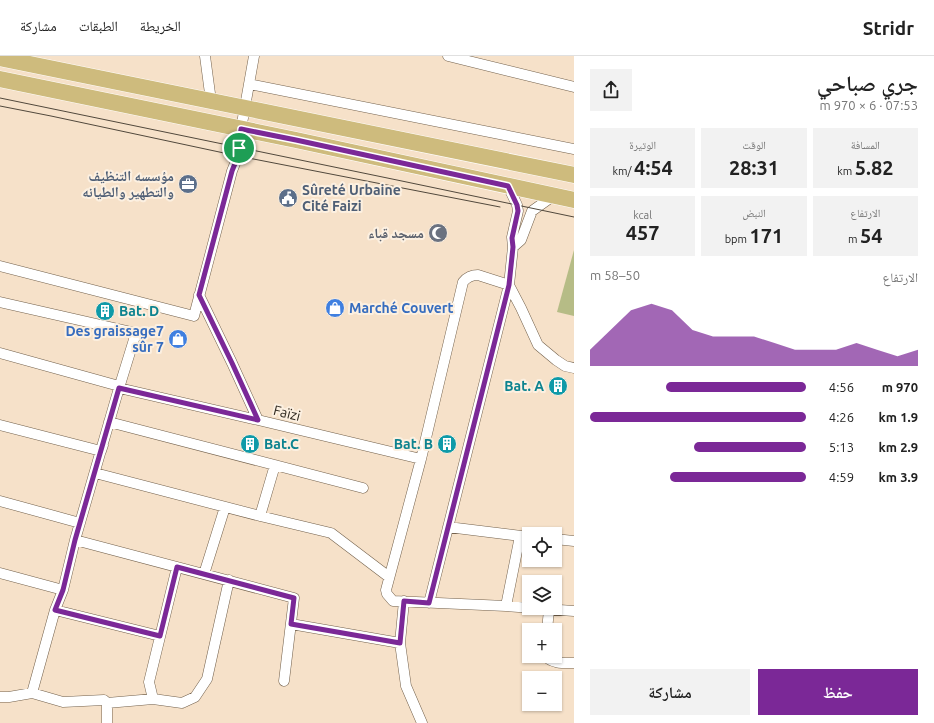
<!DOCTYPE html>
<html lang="ar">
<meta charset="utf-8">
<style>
:root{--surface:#fff;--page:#f2f2f2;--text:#222;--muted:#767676;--line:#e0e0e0;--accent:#7b2897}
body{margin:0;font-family:Ubuntu,"Noto Naskh Arabic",sans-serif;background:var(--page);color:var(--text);direction:rtl;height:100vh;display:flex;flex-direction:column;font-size:15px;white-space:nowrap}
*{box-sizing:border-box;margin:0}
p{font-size:13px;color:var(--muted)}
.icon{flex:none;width:22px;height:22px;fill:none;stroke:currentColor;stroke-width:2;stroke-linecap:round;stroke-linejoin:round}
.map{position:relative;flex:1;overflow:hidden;direction:ltr}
.details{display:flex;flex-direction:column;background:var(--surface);width:360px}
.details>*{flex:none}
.fabs{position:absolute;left:522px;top:471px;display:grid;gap:8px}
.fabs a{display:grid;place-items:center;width:40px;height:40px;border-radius:0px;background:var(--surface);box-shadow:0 1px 3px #0004;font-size:20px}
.pin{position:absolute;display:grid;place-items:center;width:34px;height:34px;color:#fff;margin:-17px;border:2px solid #fff;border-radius:50%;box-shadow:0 1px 4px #0007}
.round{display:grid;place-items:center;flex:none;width:42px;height:42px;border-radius:0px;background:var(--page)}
.overview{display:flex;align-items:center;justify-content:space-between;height:68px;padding:0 16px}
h1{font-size:22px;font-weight:600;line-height:30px}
.metrics{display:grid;grid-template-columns:repeat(3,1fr);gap:6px;height:68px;padding:4px 16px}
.metrics div{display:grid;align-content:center;border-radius:0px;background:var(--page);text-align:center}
.metrics b{font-size:20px;font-weight:600}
.metrics small{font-size:11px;font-weight:400}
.metrics p{font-size:11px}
.chart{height:112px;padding:8px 16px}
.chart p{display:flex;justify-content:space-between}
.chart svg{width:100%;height:72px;margin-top:4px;fill:var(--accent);opacity:.7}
.cta{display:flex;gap:8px;margin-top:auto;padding:8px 16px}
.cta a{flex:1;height:46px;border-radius:0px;background:var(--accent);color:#fff;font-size:16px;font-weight:600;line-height:46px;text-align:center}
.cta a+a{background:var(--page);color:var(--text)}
ul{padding:0 16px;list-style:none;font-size:13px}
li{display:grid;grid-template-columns:64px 48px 1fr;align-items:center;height:30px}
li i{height:10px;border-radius:5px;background:var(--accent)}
header{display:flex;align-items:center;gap:24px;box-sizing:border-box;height:56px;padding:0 20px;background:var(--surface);border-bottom:1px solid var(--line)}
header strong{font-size:19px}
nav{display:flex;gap:22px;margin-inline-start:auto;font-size:14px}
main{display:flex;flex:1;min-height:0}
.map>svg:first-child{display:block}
</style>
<header>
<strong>Stridr</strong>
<nav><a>الخريطة</a><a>الطبقات</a><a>مشاركة</a></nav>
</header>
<main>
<section class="details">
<div class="overview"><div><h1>جري صباحي</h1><p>07:53 · 6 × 970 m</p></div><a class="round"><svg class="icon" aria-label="share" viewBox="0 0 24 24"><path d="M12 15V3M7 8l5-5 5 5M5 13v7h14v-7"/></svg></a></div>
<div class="metrics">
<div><p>المسافة</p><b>5.82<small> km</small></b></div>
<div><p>الوقت</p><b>28:31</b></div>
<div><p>الوتيرة</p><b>4:54<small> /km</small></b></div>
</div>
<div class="metrics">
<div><p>الارتفاع</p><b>54<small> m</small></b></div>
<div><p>النبض</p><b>171<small> bpm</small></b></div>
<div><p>kcal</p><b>457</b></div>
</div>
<div class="chart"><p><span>الارتفاع</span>50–58 m</p>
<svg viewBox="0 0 160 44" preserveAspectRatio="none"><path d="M0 44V34L10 22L20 10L30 6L40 10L50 22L60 26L70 26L80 26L90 30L100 34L110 34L120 34L130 30L140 34L150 38L160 34V44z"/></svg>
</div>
<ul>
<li><b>970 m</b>4:56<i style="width:65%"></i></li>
<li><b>1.9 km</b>4:26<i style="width:100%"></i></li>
<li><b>2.9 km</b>5:13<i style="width:52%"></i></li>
<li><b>3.9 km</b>4:59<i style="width:63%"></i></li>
</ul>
<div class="cta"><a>حفظ</a><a>مشاركة</a></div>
</section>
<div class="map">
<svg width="574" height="667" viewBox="0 0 574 667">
<rect width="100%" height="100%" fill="#f6e1c9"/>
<!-- green -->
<path fill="#b6bc86" d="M 574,194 L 574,260 L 557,256 Z"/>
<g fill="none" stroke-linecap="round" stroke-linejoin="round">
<defs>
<path id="street" d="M 205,0 L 211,45
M 448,0 L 574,31
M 249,28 L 574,93
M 513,191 L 521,184 L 532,155 L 553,140
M 0,210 L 194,260 L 232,115 L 238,100 L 241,73 L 254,0
M 199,239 L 232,307 L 258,364 L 421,403
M 0,246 L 136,277 L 119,332 L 75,484 L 63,534 L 55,554 L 32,637
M 0,297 L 119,330 L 118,336
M 574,312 L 565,310 L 556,304 L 538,289 L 521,252 L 509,229 L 478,219 C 471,219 467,221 463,226 L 421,403 L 386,534 L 387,538 L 393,545 L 506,550 L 574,555
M 119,332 L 258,364
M 109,366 L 363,432
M 0,369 L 101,395 L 103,389
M 275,409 L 260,460 L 331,477 L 389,521
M 95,417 L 260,460
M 0,445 L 80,467
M 448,471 L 529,481
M 555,483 L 574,485
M 75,484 L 294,542 L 284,625
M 177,511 L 149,626 L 153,643 L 182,647 L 195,641 L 207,623 L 229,524
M 0,517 L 63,534
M 204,518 L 225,451
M 404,545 L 400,587 L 406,630 L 422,667
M 429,547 L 509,229 L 513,191 L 512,181 L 518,155 L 517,149 L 508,130
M 506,550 L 520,480
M 55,554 L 160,580
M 291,568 L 400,587
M 547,574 L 549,554
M 545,600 C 552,608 564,607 574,607
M 0,641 L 9,641 L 32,637 L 63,646 L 104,644 L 107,647 L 107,667
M 107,647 L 153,643"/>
<path id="primary" d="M 0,2 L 574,119
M 0,23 L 296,84 L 574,144"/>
</defs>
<!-- street casing -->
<use href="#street" stroke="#73614c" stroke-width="11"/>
<!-- primary casing -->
<use href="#primary" stroke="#fff" stroke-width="17"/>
<!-- street -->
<use href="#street" stroke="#fff" stroke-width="10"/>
<!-- primary -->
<use href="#primary" stroke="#cebb7d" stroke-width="16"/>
<!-- tram -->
<path stroke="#51483c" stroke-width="1" d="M 0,42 L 397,124 L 574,161
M 0,50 L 51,60 L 238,100 L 500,151"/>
</g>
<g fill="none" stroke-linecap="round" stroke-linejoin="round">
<defs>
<path id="route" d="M 241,73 L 296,84 L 508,130 L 517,149 L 518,155 L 512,182 L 513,191 L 509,229 L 429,547 L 404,545 L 400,587 L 291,568 L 294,542 L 177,511 L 160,580 L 55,554 L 63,534 L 75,484 L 119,332 L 258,364 L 232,307 L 199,239 L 232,115 L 238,100 Z"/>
</defs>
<!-- route casing -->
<use href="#route" stroke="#fff" stroke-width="8"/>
<!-- route -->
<use href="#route" stroke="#7b2897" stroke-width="5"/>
</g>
<!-- icons -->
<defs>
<symbol id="office-disc" viewBox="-11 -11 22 22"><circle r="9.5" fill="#5c6f8a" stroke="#fcf0e1"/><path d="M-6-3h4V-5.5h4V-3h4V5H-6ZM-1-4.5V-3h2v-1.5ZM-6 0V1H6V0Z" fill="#fff"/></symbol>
<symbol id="civic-disc" viewBox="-11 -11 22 22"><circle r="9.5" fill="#5c6f8a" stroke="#fcf0e1"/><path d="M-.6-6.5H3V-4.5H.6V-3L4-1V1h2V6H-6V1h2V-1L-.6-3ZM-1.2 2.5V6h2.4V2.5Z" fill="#fff"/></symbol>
<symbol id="mosque-disc" viewBox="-11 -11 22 22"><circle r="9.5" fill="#6b7280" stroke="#fcf0e1"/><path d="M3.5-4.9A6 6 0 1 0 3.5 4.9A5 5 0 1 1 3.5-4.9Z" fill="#fff"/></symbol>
<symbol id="shop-disc" viewBox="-11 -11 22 22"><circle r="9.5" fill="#3f7fe0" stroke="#fcf0e1"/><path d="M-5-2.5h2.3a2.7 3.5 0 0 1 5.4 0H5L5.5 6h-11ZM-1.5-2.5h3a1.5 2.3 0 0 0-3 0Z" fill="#fff"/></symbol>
<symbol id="building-disc" viewBox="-11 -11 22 22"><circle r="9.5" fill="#0f9aa8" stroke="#fcf0e1"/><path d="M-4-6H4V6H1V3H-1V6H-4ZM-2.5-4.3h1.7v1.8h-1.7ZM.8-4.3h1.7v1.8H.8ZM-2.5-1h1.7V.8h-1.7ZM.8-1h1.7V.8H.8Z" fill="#fff"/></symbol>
</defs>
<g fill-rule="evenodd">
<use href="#office-disc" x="177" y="117" width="22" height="22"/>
<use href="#civic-disc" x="277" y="131" width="22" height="22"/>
<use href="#mosque-disc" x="427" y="166" width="22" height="22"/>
<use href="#shop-disc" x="324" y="241" width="22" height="22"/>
<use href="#building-disc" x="94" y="244" width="22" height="22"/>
<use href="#shop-disc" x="167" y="272" width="22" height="22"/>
<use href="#building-disc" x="547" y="319" width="22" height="22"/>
<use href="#building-disc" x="239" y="377" width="22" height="22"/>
<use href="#building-disc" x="436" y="377" width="22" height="22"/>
</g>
<g text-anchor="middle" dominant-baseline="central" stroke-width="4" stroke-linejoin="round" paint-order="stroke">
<!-- service labels -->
<g font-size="14" font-weight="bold" fill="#4e5e75" stroke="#fcf0e1" text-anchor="end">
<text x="174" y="120">مؤسسه التنظيف<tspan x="174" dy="16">والتطهير والطيانه</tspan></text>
<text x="302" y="134" text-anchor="start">Sûreté Urbaine<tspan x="302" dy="16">Cité Faizi</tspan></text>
</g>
<!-- worship labels -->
<g font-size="14" font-weight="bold" fill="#5b616d" stroke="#fcf0e1" text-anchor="end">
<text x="424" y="177">مسجد قباء</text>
</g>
<!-- shop labels -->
<g font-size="14" font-weight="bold" fill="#366cbe" stroke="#fcf0e1" text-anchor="start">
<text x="349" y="252">Marché Couvert</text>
<text x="164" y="275" text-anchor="end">Des graissage7<tspan x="164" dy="16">sûr 7</tspan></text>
</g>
<!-- culture labels -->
<g font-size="14" font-weight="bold" fill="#0d838f" stroke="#fcf0e1" text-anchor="start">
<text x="119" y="255">Bat. D</text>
<text x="544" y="330" text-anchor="end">Bat. A</text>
<text x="264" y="388">Bat.C</text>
<text x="433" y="388" text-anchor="end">Bat. B</text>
</g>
<!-- street labels -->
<g font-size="14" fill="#2e271e" stroke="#fcf0e1">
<text transform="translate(287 357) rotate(14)">Faïzi</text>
</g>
</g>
</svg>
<div class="fabs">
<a><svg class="icon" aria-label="locate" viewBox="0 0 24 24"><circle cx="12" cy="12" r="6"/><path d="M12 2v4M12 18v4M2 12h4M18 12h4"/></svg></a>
<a><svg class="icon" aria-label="layers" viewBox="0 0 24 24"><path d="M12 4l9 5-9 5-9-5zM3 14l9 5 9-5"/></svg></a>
<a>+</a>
<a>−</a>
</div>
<div class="pin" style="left:239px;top:92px;background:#1e9e55"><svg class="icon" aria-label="arrive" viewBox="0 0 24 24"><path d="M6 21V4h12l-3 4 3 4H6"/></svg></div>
</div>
</main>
